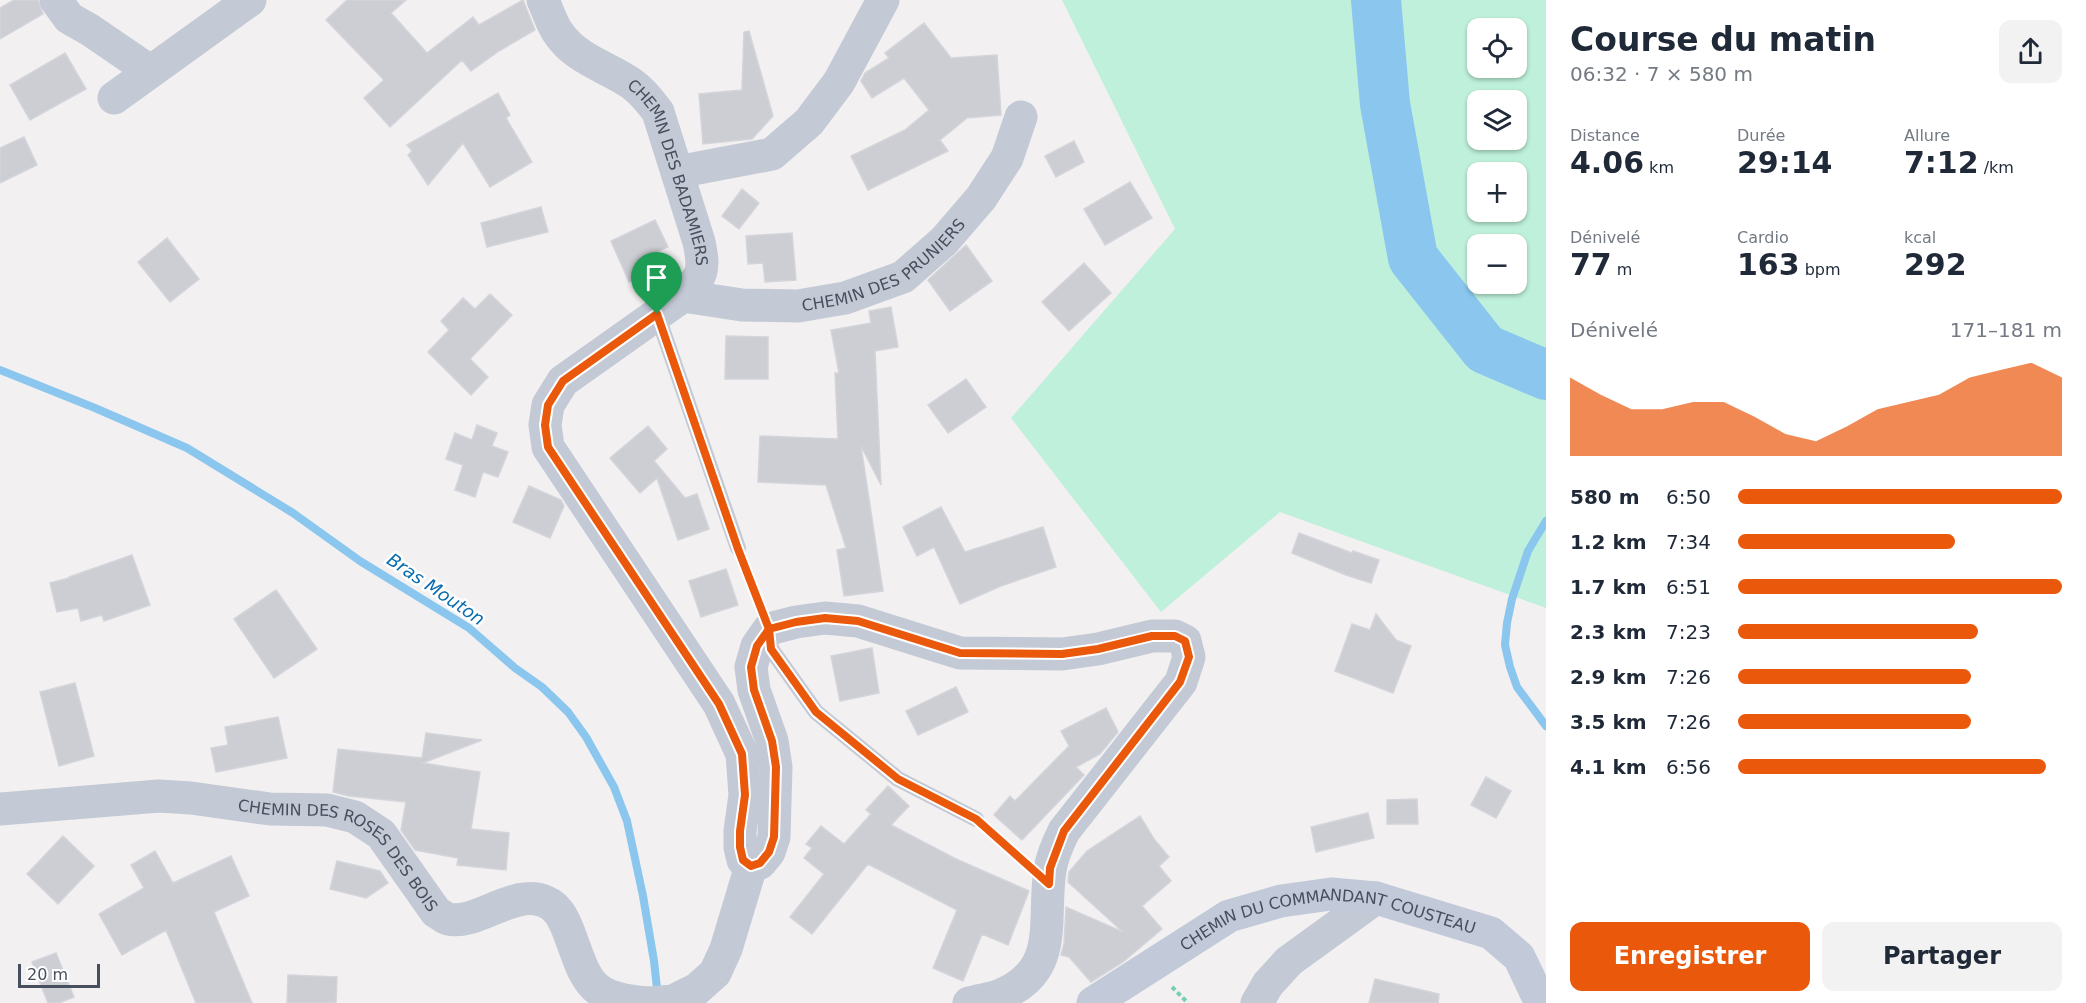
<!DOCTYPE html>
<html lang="fr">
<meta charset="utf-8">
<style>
:root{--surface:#fff;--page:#f2f2f3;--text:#1f2937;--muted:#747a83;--accent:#ea580c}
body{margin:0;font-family:"DejaVu Sans",sans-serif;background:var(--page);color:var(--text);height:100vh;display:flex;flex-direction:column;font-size:22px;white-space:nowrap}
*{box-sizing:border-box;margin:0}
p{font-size:20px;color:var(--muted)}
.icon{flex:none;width:33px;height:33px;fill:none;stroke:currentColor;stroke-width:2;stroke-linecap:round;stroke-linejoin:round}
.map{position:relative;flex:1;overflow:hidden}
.panel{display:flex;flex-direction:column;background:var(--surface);width:540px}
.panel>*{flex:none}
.buttons{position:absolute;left:1467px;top:18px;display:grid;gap:12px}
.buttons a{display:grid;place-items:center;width:60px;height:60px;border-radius:12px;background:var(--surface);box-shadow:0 2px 4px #0004;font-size:30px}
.scale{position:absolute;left:18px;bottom:15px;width:82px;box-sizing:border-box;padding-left:6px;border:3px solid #474f5e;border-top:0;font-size:16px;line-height:21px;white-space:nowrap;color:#474f5e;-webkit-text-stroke:4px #fff;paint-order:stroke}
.pin{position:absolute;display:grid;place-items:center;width:51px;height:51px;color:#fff;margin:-62px -26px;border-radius:50% 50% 50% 0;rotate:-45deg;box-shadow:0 0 6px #0007}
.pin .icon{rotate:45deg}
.round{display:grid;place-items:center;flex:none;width:63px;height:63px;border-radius:12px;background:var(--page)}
.head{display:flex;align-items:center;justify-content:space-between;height:102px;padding:0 24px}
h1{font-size:33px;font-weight:700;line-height:45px}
.figures{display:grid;grid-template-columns:repeat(3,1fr);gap:9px;height:102px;padding:6px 24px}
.figures div{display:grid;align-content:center}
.figures b{font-size:30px;font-weight:700}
.figures small{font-size:16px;font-weight:400}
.figures p{font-size:16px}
.chart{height:168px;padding:12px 24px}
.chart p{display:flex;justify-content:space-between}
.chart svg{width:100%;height:108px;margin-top:6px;fill:var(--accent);opacity:.7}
.button{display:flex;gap:12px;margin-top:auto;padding:12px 24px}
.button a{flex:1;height:69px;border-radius:12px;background:var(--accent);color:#fff;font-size:24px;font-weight:700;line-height:69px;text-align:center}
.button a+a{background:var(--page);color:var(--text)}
ul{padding:0 24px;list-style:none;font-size:20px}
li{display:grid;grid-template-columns:96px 72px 1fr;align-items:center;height:45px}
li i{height:15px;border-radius:8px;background:var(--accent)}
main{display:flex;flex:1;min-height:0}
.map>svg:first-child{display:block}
</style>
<main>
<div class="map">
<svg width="1546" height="1003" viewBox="0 0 1546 1003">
<rect width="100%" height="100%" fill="#f2f0f0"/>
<!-- green -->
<path fill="#bef0db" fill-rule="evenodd" d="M 1062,0 L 1546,0 L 1546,608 L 1280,512 L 1161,612 L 1011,418 L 1175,229 ZM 1478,28 L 1516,28 L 1516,68 L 1478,68 ZM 1478,100 L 1516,100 L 1516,140 L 1478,140 ZM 1478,172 L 1516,172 L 1516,212 L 1478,212 ZM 1478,244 L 1516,244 L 1516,284 L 1478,284 Z"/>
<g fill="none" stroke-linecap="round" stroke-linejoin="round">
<!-- stream -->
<path stroke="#8ac6ee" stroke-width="8" d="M 0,370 L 95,408 L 187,448 L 293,513 L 360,561 L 469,628 L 515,668 L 542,687 L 568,712 L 586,737 L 614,787 L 627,821 L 643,896 L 654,961 L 658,997
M 1546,521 L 1528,551 L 1512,599 L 1507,623 L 1505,645 L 1510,667 L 1517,687 L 1546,726"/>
<!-- river -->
<path stroke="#8ac6ee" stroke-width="50" d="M 1376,0 L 1385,104 L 1413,258 L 1485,349 L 1546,375"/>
</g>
<!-- building -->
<path fill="#ccced4" stroke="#d4d4db" stroke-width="1.5" d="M 14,0 L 38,0 L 43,14 L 0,39 L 0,8 Z
M 347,0 L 406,0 L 391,13 L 427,53 L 473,17 L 479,25 L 523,0 L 535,30 L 499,51 L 471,71 L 462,60 L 390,127 L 364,98 L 384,80 L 326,20 Z
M 924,23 L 951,58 L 997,55 L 1001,115 L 967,118 L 940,140 L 948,151 L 868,190 L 851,156 L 905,130 L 929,110 L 904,78 L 872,98 L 861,81 L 865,73 L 889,58 L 885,53 Z
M 749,31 L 773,116 L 752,139 L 703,144 L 699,94 L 742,90 L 744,32 Z
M 65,53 L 86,89 L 30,120 L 10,85 Z
M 498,93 L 510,115 L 506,118 L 532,162 L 490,187 L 463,143 L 428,185 L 408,155 L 412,151 L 407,145 Z
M 24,137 L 37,165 L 0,183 L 0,148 Z
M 1074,141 L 1084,162 L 1056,177 L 1045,156 Z
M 1130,182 L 1152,218 L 1105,245 L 1084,209 Z
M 742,189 L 759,203 L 739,229 L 722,216 Z
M 541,207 L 548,232 L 487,247 L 481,223 Z
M 655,220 L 668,247 L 650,255 L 657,269 L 629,282 L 611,241 Z
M 792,233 L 796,280 L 765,282 L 763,263 L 748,264 L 746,236 Z
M 167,238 L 199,279 L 170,302 L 138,262 Z
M 966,245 L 992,281 L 950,311 L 928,280 Z
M 1084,263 L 1111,293 L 1069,331 L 1042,302 Z
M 490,294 L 512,315 L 470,359 L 488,377 L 471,395 L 428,352 L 449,330 L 441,321 L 463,298 L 475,309 Z
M 891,307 L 898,347 L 875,351 L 881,485 L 861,446 L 883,591 L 844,596 L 837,550 L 846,548 L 826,485 L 758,482 L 760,436 L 838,439 L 835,373 L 839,373 L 831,330 L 871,323 L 869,311 Z
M 726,336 L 768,337 L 768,379 L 725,379 Z
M 966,379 L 986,407 L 948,433 L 928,405 Z
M 477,425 L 497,433 L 492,446 L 508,452 L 498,477 L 483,472 L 475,497 L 455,490 L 463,465 L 446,459 L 455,433 L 472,440 Z
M 648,426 L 667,449 L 654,461 L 685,498 L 697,494 L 709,529 L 678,540 L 657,478 L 640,493 L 610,458 Z
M 529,486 L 561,500 L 564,506 L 550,538 L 513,522 Z
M 941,507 L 965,552 L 1043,527 L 1056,567 L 1001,586 L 960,604 L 934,547 L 917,556 L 903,527 Z
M 1299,533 L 1352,553 L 1353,551 L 1379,560 L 1371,583 L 1346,575 L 1292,553 Z
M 132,555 L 150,605 L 104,621 L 102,615 L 81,621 L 78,608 L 57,612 L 50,583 L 69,578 L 69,577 Z
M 726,569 L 738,605 L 701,617 L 689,581 Z
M 276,590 L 317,649 L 274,678 L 234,619 Z
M 1376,614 L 1396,640 L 1411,646 L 1393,693 L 1335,671 L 1352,624 L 1370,630 Z
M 872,648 L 879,693 L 840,701 L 831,656 Z
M 75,683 L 94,756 L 59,766 L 40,692 Z
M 956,687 L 968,712 L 918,735 L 906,711 Z
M 1106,708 L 1118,732 L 1100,754 L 1076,767 L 1084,775 L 1022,840 L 994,815 L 1010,796 L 1015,801 L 1069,746 L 1061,731 Z
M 278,717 L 287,758 L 216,772 L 211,748 L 228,745 L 225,727 Z
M 426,733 L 482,740 L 423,763 L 480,772 L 471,829 L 509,833 L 506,870 L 457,865 L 458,858 L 415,850 L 401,830 L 406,802 L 349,796 L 333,792 L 338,749 L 422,758 Z
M 1486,777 L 1511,791 L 1496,818 L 1471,805 Z
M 888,786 L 909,806 L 891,825 L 956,859 L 1029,891 L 1008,945 L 982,934 L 963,981 L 933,968 L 957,910 L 868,864 L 812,934 L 790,917 L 824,874 L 804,858 L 812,848 L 806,844 L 821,826 L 844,844 L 871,814 L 866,810 Z
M 1417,799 L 1418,824 L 1387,824 L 1387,800 Z
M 1368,813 L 1374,838 L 1316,852 L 1311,827 Z
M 1140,816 L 1154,839 L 1169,857 L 1159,866 L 1171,881 L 1142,906 L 1162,929 L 1123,962 L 1091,982 L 1069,957 L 1061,955 L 1064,944 L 1066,907 L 1123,932 L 1068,882 L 1069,872 L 1087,851 Z
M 63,836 L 94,866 L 58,904 L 27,874 Z
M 155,851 L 173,883 L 231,856 L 249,896 L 214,912 L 252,1003 L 196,1003 L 166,930 L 122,955 L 99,914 L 144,888 L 131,865 Z
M 337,861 L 380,871 L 388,883 L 366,898 L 330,889 Z
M 56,953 L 74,997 L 59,1003 L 48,1003 L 32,962 Z
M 288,975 L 337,977 L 336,1003 L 287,1003 Z
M 1375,979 L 1439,994 L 1438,1003 L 1369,1003 Z"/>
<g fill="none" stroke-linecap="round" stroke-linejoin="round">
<!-- path -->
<path stroke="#75cfb3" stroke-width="4" stroke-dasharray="4.5 3" stroke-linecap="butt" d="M 745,566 L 758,601
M 992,833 L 1023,860
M 1172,987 L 1188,1003"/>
<!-- service -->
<path stroke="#c3c9d5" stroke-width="16" d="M 657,314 L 738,548
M 769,630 L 771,649 L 816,712 L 898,779 L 976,819"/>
<!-- minor -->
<g stroke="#c3c9d5" stroke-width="33">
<path d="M 56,0 L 69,18 L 90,30 L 150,71"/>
<path id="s1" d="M 543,0 C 548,11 552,25 559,34 C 577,60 608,67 632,84 C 643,92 650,101 658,112 L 699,242 C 705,271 703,275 683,296 L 563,381 L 548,405 L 545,425 L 548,447 L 719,704 L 742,754 L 745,795 L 740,831 L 740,847 L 743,860 L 751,866"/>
<path d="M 114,98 L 250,0"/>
<path d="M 677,172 L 772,154 L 809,122 L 839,82 L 883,0"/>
<path id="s2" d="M 683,296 L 742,305 L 798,306 L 845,298 L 903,277 L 944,241 L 981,198 L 1007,158 L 1021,117"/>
<path id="s3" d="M 0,809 L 159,796 L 191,798 L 270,809 L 327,810 L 355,817 L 381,834 L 436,912 C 440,914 444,918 448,919 C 477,926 515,887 546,902 C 558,907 563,918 568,930 C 587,981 587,998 647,1003"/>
<path d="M 649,1003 L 673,1001 L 697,989 L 715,973 L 726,949 L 751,866 L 760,863 L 769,852 L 774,837 L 776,767 L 772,741 L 754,690 L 751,667 L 757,646 L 769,629 L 796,622 L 825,618 L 858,621 L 960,653 L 1062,654 L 1098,649 L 1152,636 L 1175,636 L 1185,641 L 1189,657 L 1181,682 L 1064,831 C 1058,843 1052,857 1050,870 C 1042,920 1061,970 1001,995 C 991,999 980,1000 969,1003"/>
<path d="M 1257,1003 L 1268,984 L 1289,961 L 1376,898"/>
</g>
<!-- secondary -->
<path stroke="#c2c9d9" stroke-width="33" id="s4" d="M 1093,1003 L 1229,916 L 1281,901 L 1331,894 L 1376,898 L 1491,933 L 1519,957 L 1541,1003"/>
</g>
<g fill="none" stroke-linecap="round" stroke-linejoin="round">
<defs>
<path id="route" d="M 657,314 L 738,549 L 769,629 L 771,649 L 816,712 L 898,779 L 976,819 L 1049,884 L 1050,868 L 1064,831 L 1180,682 L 1189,657 L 1185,641 L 1175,636 L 1152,636 L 1098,649 L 1062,654 L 960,653 L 858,621 L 825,618 L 796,622 L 769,629 L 757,646 L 751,667 L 754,690 L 772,741 L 776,767 L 774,837 L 769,852 L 760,863 L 751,866 L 743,860 L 740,847 L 740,831 L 745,795 L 742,754 L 719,704 L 548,447 L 545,425 L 548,405 L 563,381 L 657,314"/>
</defs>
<!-- route casing -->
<use href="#route" stroke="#fff" stroke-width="12"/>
<!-- route -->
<use href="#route" stroke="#ea580c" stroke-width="8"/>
</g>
<g text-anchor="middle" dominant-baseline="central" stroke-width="5" stroke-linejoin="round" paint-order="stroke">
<!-- street labels -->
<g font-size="16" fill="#474f5e" stroke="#fff">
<text stroke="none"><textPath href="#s1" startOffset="225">CHEMIN DES BADAMIERS</textPath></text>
<text stroke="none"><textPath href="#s2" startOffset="213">CHEMIN DES PRUNIERS</textPath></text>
<text stroke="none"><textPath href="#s3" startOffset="360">CHEMIN DES ROSES DES BOIS</textPath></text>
<text stroke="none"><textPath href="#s4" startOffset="260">CHEMIN DU COMMANDANT COUSTEAU</textPath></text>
</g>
<!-- water labels -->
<g font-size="18" font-style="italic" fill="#0a6dae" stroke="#fff">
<text transform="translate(436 589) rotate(34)">Bras Mouton</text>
</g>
</g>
</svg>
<div class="buttons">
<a><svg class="icon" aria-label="locate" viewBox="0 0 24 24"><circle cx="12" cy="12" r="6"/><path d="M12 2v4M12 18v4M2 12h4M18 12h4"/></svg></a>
<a><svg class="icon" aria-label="layers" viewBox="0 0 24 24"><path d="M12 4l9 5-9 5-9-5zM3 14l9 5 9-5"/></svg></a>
<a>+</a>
<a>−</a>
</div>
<div class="scale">20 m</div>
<div class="pin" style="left:657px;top:314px;background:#1e9e55"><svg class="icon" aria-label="arrive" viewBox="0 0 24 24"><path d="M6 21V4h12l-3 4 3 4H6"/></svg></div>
</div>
<section class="panel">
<div class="head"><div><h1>Course du matin</h1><p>06:32 · 7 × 580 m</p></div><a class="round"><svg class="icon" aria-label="share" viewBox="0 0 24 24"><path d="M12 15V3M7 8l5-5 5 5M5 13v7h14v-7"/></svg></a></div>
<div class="figures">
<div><p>Distance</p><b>4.06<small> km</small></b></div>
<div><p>Durée</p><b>29:14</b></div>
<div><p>Allure</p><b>7:12<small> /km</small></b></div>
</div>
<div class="figures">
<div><p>Dénivelé</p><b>77<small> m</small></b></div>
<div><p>Cardio</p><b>163<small> bpm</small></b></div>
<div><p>kcal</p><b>292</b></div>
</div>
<div class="chart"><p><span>Dénivelé</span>171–181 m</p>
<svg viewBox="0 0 160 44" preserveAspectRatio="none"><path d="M0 44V12L10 19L20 25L30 25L40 22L50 22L60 28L70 35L80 38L90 32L100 25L110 22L120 19L130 12L140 9L150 6L160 12V44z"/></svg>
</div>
<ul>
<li><b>580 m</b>6:50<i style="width:100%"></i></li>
<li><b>1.2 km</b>7:34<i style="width:67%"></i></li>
<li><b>1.7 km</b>6:51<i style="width:100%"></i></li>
<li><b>2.3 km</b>7:23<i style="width:74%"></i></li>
<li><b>2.9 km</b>7:26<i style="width:72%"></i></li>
<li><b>3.5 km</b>7:26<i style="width:72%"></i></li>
<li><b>4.1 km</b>6:56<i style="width:95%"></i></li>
</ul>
<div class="button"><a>Enregistrer</a><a>Partager</a></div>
</section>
</main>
